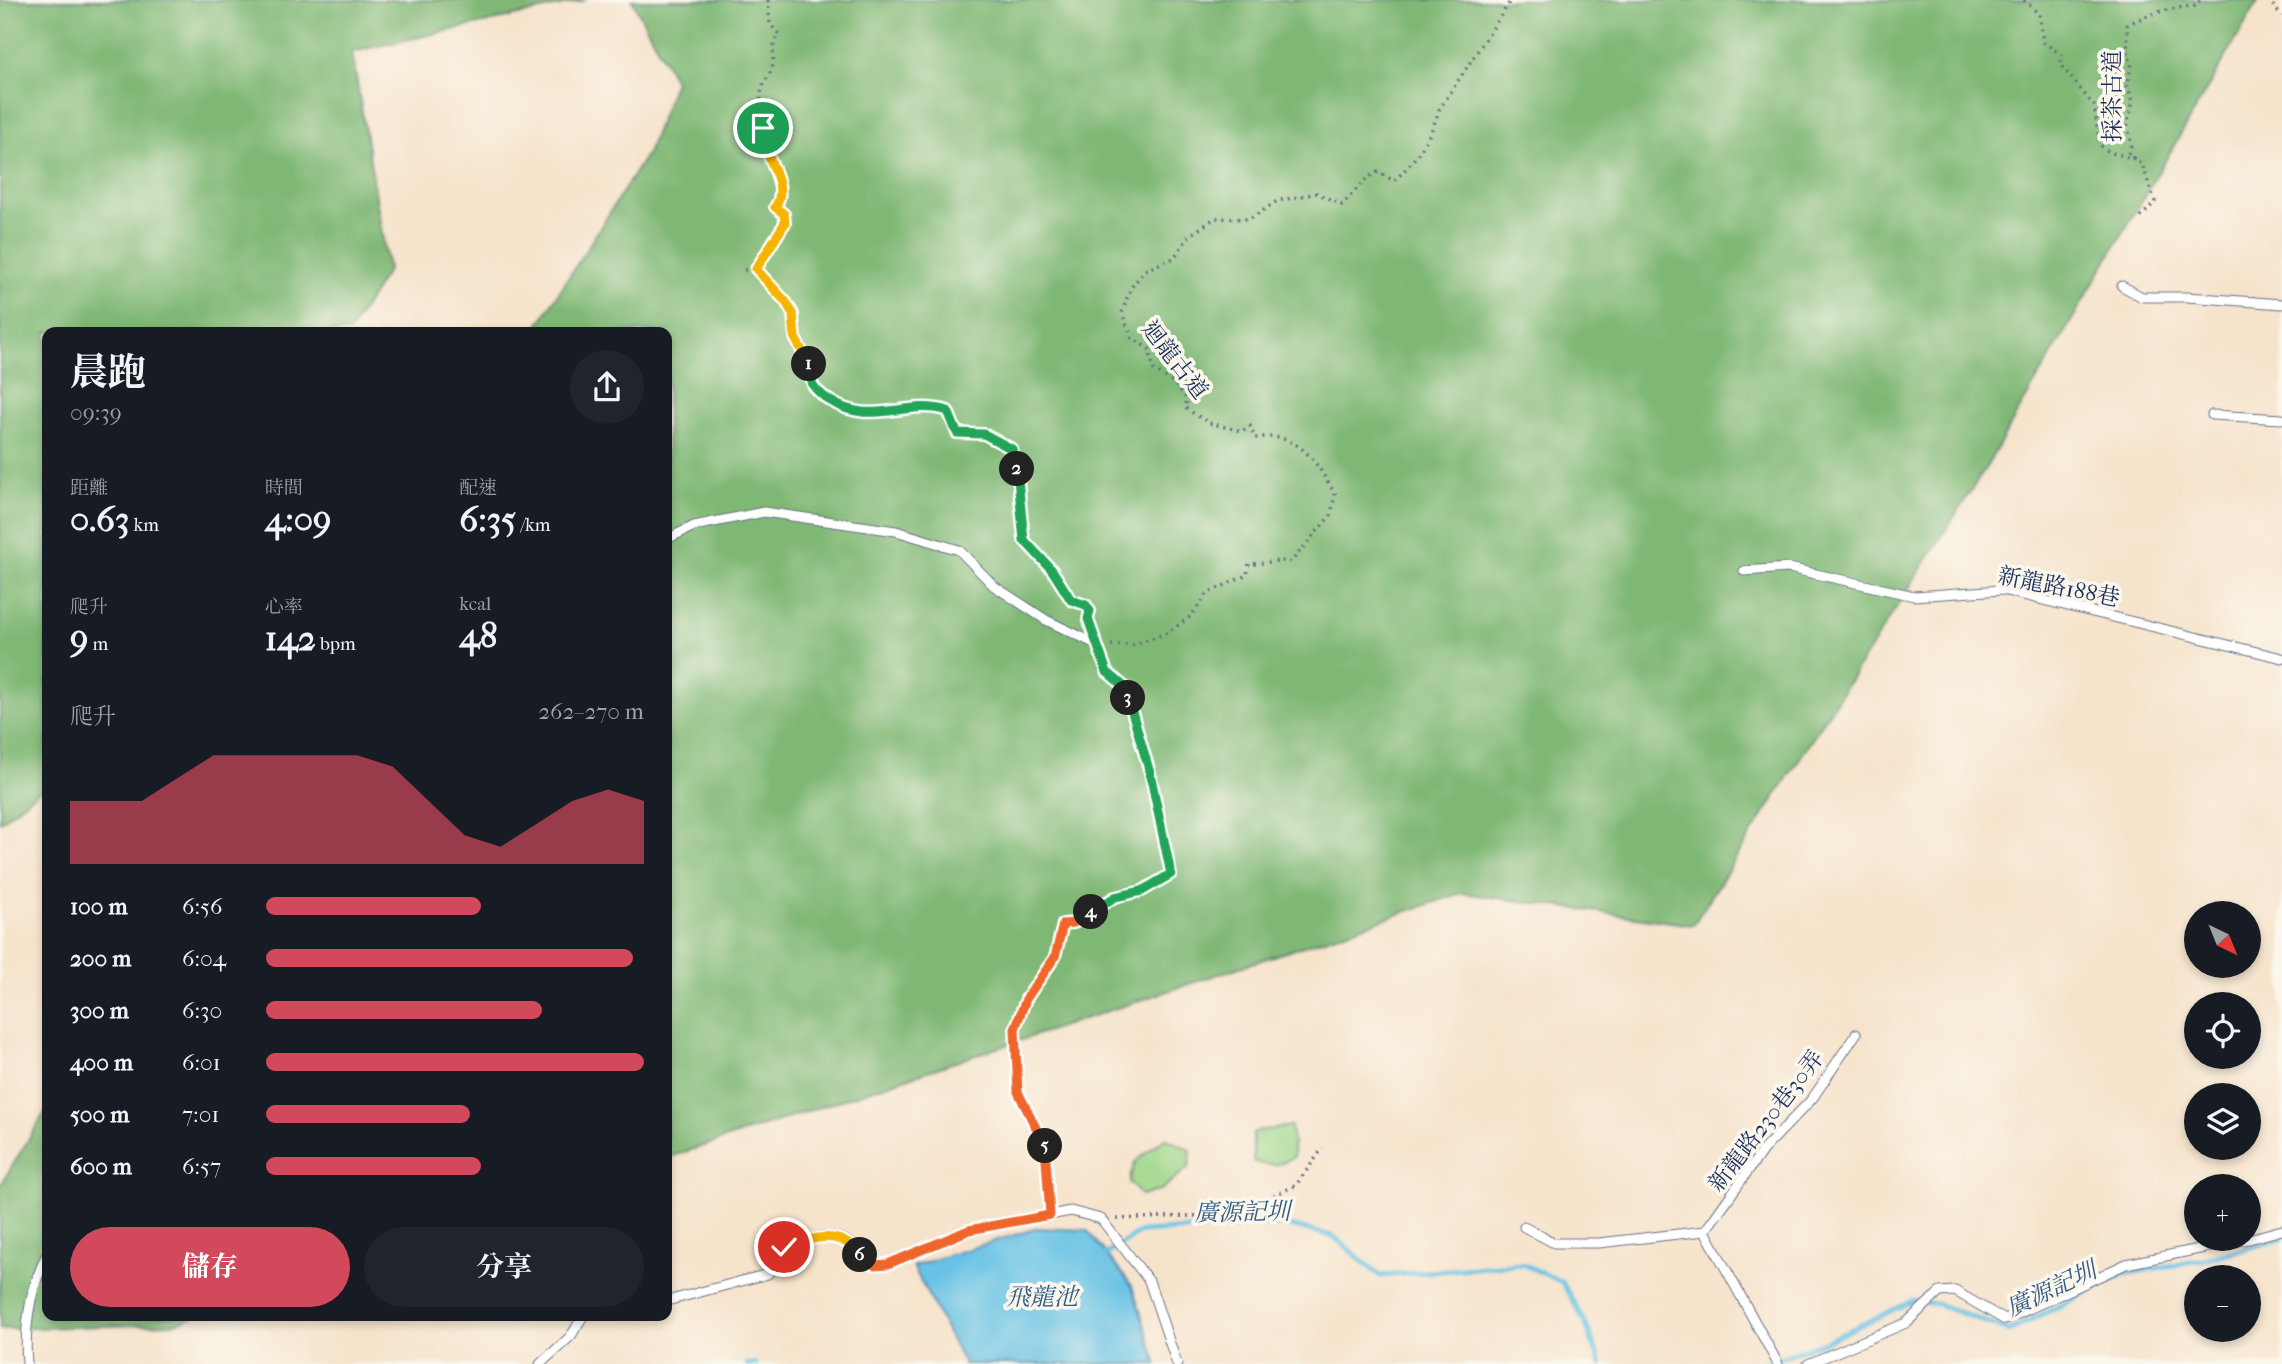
<!DOCTYPE html>
<html lang="zh-TW">
<meta charset="utf-8">
<style>
:root{--surface:#171b24;--page:#20242c;--text:#f1f3f6;--muted:#9ea1a6;--accent:#d1495b}
body{margin:0;font-family:"IM FELL French Canon","Noto Serif TC",serif;background:var(--page);color:var(--text);height:100vh;display:flex;flex-direction:column;font-size:26px;white-space:nowrap}
*{box-sizing:border-box;margin:0}
p{font-size:23px;color:var(--muted)}
.icon{flex:none;width:38px;height:38px;fill:none;stroke:currentColor;stroke-width:2;stroke-linecap:round;stroke-linejoin:round}
.map{position:relative;flex:1;overflow:hidden}
.details{position:absolute;left:42px;top:327px;width:630px;height:994px;display:flex;flex-direction:column;background:var(--surface);border-radius:14px;box-shadow:0 4px 10px #0003}
.details>*{flex:none}
.needle{width:46px;rotate:137deg}
.fabs{position:absolute;left:2184px;top:901px;display:grid;gap:14px}
.fabs a{display:grid;place-items:center;width:77px;height:77px;border-radius:50%;background:var(--surface);box-shadow:0 4px 10px #0003;font-size:35px}
.pin{position:absolute;display:grid;place-items:center;width:60px;height:60px;color:#fff;margin:-30px;border:4px solid #fff;border-radius:50%;box-shadow:0 2px 7px #0007}
.km{position:absolute;width:35px;height:35px;margin:-18px;border-radius:50%;background:#222;color:#fff;font-size:19px;line-height:35px;text-align:center}
.round{display:grid;place-items:center;flex:none;width:74px;height:74px;border-radius:37px;background:var(--page)}
.head{display:flex;align-items:center;justify-content:space-between;height:119px;padding:0 28px}
h1{font-size:38px;font-weight:700;line-height:52px}
.figures{display:grid;grid-template-columns:repeat(3,1fr);gap:10px;height:119px;padding:7px 28px}
.figures div{display:grid;align-content:center}
.figures b{font-size:35px;font-weight:700}
.figures small{font-size:19px;font-weight:400}
.figures p{font-size:19px}
.chart{height:196px;padding:14px 28px}
.chart p{display:flex;justify-content:space-between}
.chart svg{width:100%;height:126px;margin-top:7px;fill:var(--accent);opacity:.7}
.button{display:flex;gap:14px;margin-top:auto;padding:14px 28px}
.button a{flex:1;height:80px;border-radius:42px;background:var(--accent);color:#fff;font-size:28px;font-weight:700;line-height:80px;text-align:center}
.button a+a{background:var(--page);color:var(--text)}
ul{padding:0 28px;list-style:none;font-size:23px}
li{display:grid;grid-template-columns:112px 84px 1fr;align-items:center;height:52px}
li i{height:18px;border-radius:9px;background:var(--accent)}
.map>svg:first-child{display:block}
</style>
<div class="map">
<svg width="2282" height="1364" viewBox="0 0 2282 1364">
<rect width="100%" height="100%" fill="#fbf7ec"/>
<filter id="ink" filterUnits="userSpaceOnUse"><feTurbulence type="fractalNoise" baseFrequency=".0143" numOctaves="2"/><feDisplacementMap in="SourceGraphic" scale="14" xChannelSelector="R" yChannelSelector="G"/><feConvolveMatrix kernelMatrix="1 2 1 2 8 2 1 2 1" color-interpolation-filters="sRGB"/></filter>
<filter id="wash" filterUnits="userSpaceOnUse"><feTurbulence type="fractalNoise" baseFrequency=".00686" numOctaves="4" result="noise"/><feDisplacementMap in="SourceGraphic" scale="28" xChannelSelector="R" yChannelSelector="G"/><feGaussianBlur stdDeviation="1.57" result="paint"/><feColorMatrix in="noise" values="0 0 0 0 0 0 0 0 0 0 0 0 0 0 0 0 0 1.4 0 .05"/><feComposite in="paint" operator="in"/></filter>
<g filter="url(#wash)">
<rect width="100%" height="100%" fill="#f6e3cb"/>
<!-- green -->
<path fill="#9fd789" stroke="#5d8374" stroke-width="2" d="M 1291,1126 L 1294,1156 C 1279,1167 1269,1167 1253,1161 L 1253,1132 Z
M 1165,1138 L 1191,1150 L 1189,1167 L 1162,1189 L 1142,1196 L 1129,1182 L 1135,1162 Z"/>
<!-- forest -->
<path fill="#7fb875" stroke="#4d746a" stroke-width="2" d="M 0,0 L 586,0 L 352,52 L 388,270 L 349,332 L 47,332 L 47,784 L 0,822 Z
M 632,0 L 2259,0 L 1986,467 L 1693,925 L 1462,893 L 667,1158 L 667,332 L 534,332 L 648,152 L 675,81 Z
M 47,1109 L 47,1316 L 196,1316 L 171,1324 L 0,1329 L 0,1186 Z"/>
<!-- water -->
<path fill="#68c2e5" stroke="#4278a2" stroke-width="2" d="M 1037,1228 L 1087,1230 L 1132,1286 L 1157,1364 L 964,1364 L 913,1266 Z"/>
<g fill="none" stroke-linecap="round" stroke-linejoin="round">
<!-- stream -->
<path stroke="#68c2e5" stroke-width="5" d="M 1102,1257 L 1140,1232 L 1281,1224 L 1333,1236 L 1380,1276 L 1523,1264 L 1562,1282 L 1585,1322 L 1601,1364
M 747,1364 L 756,1364
M 1763,1364 L 1824,1342 L 1912,1301 L 1937,1304 L 2009,1331 L 2124,1274 L 2201,1260 L 2282,1239"/>
</g>
</g>
<g filter="url(#ink)">
<g fill="none" stroke-linecap="round" stroke-linejoin="round">
<defs>
<path id="service" d="M 2122,286 L 2142,297 L 2187,297 L 2282,304
M 2212,415 L 2282,419
M 667,539 L 694,526 L 764,512 L 896,531 L 959,550 L 994,586 L 1046,620 L 1098,645
M 1744,571 L 1789,568 L 1914,596 L 2002,590 L 2282,658
M 1524,1227 L 1554,1243 L 1599,1243 L 1705,1231 L 1763,1150 L 1812,1099 L 1856,1034
M 1705,1231 L 1778,1364
M 2249,1239 L 2282,1230
M 667,1301 L 768,1274 L 784,1247 C 801,1241 820,1233 838,1238 C 862,1243 857,1267 888,1264 L 969,1230 L 1071,1211 L 1101,1219 L 1149,1281 L 1177,1364
M 27,1364 C 24,1326 30,1289 47,1254
M 540,1364 L 571,1336 L 583,1316
M 1808,1364 L 1906,1323 L 1940,1292 L 1955,1291 L 2005,1320 L 2126,1264 L 2248,1239"/>
</defs>
<!-- service casing -->
<use href="#service" stroke="#686e84" stroke-width="11"/>
<!-- path -->
<path stroke="#686e84" stroke-width="3.5" stroke-dasharray="2 5" stroke-linecap="butt" d="M 768,0 L 770,24 L 779,34 C 771,47 774,51 773,64 C 772,74 764,80 762,89 C 759,103 760,127 763,142 C 767,163 789,186 775,207 L 784,214 L 785,223 L 756,269 L 793,314 L 795,338 L 811,367 L 813,385 C 856,439 899,396 948,411 L 957,433 L 984,434 L 1012,449 L 1023,502 L 1025,540 L 1052,570 L 1071,600 C 1095,607 1084,608 1091,626
M 2024,0 L 2039,14 L 2043,42 L 2062,55 L 2061,65 L 2094,106 L 2100,145 L 2109,152 L 2131,158 L 2133,158 L 2128,154 L 2132,145 L 2127,124 L 2133,101 L 2127,86 L 2132,63 L 2128,56 L 2127,25 C 2149,13 2170,8 2195,6 L 2200,0
M 2268,0 L 2282,16
M 2133,158 L 2142,164 L 2155,202 L 2138,220
M 744,270 L 756,269
M 1111,645 L 1132,645 L 1167,633 L 1191,616 L 1208,593 L 1247,575 L 1249,564 C 1264,564 1276,559 1291,562 L 1331,515 L 1335,494 C 1315,460 1299,431 1255,438 L 1250,426 L 1242,431 L 1209,423 L 1185,408 L 1187,399 L 1174,383 L 1154,370 L 1149,349 L 1132,338 L 1122,313 L 1130,289 L 1145,270 L 1174,258 L 1189,236 L 1215,218 L 1250,219 L 1277,201 L 1317,193 L 1342,205 L 1367,178 L 1378,172 L 1394,181 C 1416,160 1430,139 1439,110 L 1511,0
M 1049,1202 L 1045,1143 L 1018,1092 L 1015,1029 L 1025,999 L 1055,957 L 1064,924 L 1074,923 L 1115,897 L 1142,891 L 1171,874 L 1150,773 L 1126,688 L 1107,672 L 1102,656
M 1117,1219 L 1235,1214 L 1296,1185 L 1323,1148"/>
<!-- service -->
<use href="#service" stroke="#fff" stroke-width="9"/>
</g>
</g>
<g fill="none" stroke-linecap="round" stroke-linejoin="round" filter="url(#ink)">
<defs>
<path id="split-1" d="M 763,128 C 759,155 792,182 775,207 L 784,214 L 785,223 L 756,269 L 786,302 L 793,314 L 795,338 L 809,364"/>
<path id="split-2" d="M 809,364 C 812,370 810,378 813,385 C 817,392 823,396 829,400 C 871,428 907,398 948,411 L 957,433 L 984,434 L 1012,449 L 1017,469"/>
<path id="split-3" d="M 1017,469 L 1024,540 L 1052,570 L 1071,600 L 1086,605 L 1090,611 L 1088,619 L 1107,672 L 1126,688 L 1128,698"/>
<path id="split-4" d="M 1091,912 L 1115,897 L 1142,891 L 1171,874 L 1150,773 L 1128,698"/>
<path id="split-5" d="M 1045,1146 L 1018,1092 L 1015,1029 L 1026,999 L 1055,957 L 1063,924 L 1074,923 L 1091,912"/>
<path id="split-6" d="M 860,1255 L 875,1265 L 888,1264 L 969,1230 L 1050,1215 L 1045,1146"/>
<path id="split-7" d="M 784,1247 C 813,1238 839,1228 860,1255"/>
</defs>
<!-- split-1 casing -->
<use href="#split-1" stroke="#fff" stroke-width="14"/>
<!-- split-2 casing -->
<use href="#split-2" stroke="#fff" stroke-width="14"/>
<!-- split-3 casing -->
<use href="#split-3" stroke="#fff" stroke-width="14"/>
<!-- split-4 casing -->
<use href="#split-4" stroke="#fff" stroke-width="14"/>
<!-- split-5 casing -->
<use href="#split-5" stroke="#fff" stroke-width="14"/>
<!-- split-6 casing -->
<use href="#split-6" stroke="#fff" stroke-width="14"/>
<!-- split-7 casing -->
<use href="#split-7" stroke="#fff" stroke-width="14"/>
<!-- split-1 -->
<use href="#split-1" stroke="#f5b400" stroke-width="9"/>
<!-- split-2 -->
<use href="#split-2" stroke="#22a559" stroke-width="9"/>
<!-- split-3 -->
<use href="#split-3" stroke="#22a559" stroke-width="9"/>
<!-- split-4 -->
<use href="#split-4" stroke="#22a559" stroke-width="9"/>
<!-- split-5 -->
<use href="#split-5" stroke="#f0652b" stroke-width="9"/>
<!-- split-6 -->
<use href="#split-6" stroke="#f0652b" stroke-width="9"/>
<!-- split-7 -->
<use href="#split-7" stroke="#f5b400" stroke-width="9"/>
</g>
<g text-anchor="middle" dominant-baseline="central" stroke-width="7" stroke-linejoin="round" paint-order="stroke">
<!-- street labels -->
<g font-size="23" fill="#1b2f5e" stroke="#fbf7ec">
<text transform="translate(2112 96) rotate(-90)">採茶古道</text>
<text transform="translate(1175 360) rotate(52)">迴龍古道</text>
<text transform="translate(2059 587) rotate(11)">新龍路188巷</text>
<text transform="translate(1766 1121) rotate(-52)">新龍路230巷30弄</text>
</g>
<!-- water labels -->
<g font-size="24" font-style="italic" fill="#325b86" stroke="#fbf7ec">
<text transform="translate(1242 1212) rotate(-1)">廣源記圳</text>
<text transform="translate(2051 1289) rotate(-25)">廣源記圳</text>
<text x="1042" y="1297">飛龍池</text>
</g>
</g>
</svg>
<div class="fabs">
<a><svg class="needle" viewBox="-14 -14 28 28"><path d="M0-13l5 13h-10z" fill="#e53935"/><path d="M0 13l5-13h-10z" fill="#9ea1a6"/></svg></a>
<a><svg class="icon" aria-label="locate" viewBox="0 0 24 24"><circle cx="12" cy="12" r="6"/><path d="M12 2v4M12 18v4M2 12h4M18 12h4"/></svg></a>
<a><svg class="icon" aria-label="layers" viewBox="0 0 24 24"><path d="M12 4l9 5-9 5-9-5zM3 14l9 5 9-5"/></svg></a>
<a>+</a>
<a>−</a>
</div>
<div class="pin" style="left:763px;top:128px;background:#1e9e55"><svg class="icon" aria-label="arrive" viewBox="0 0 24 24"><path d="M6 21V4h12l-3 4 3 4H6"/></svg></div>
<div class="pin" style="left:784px;top:1247px;background:#d93025"><svg class="icon" aria-label="check" viewBox="0 0 24 24"><path d="M5 12l5 5 9-10"/></svg></div>
<b class="km" style="left:809px;top:364px">1</b>
<b class="km" style="left:1017px;top:469px">2</b>
<b class="km" style="left:1128px;top:698px">3</b>
<b class="km" style="left:1091px;top:912px">4</b>
<b class="km" style="left:1045px;top:1146px">5</b>
<b class="km" style="left:860px;top:1255px">6</b>
<section class="details">
<div class="head"><div><h1>晨跑</h1><p>09:39</p></div><a class="round"><svg class="icon" aria-label="share" viewBox="0 0 24 24"><path d="M12 15V3M7 8l5-5 5 5M5 13v7h14v-7"/></svg></a></div>
<div class="figures">
<div><p>距離</p><b>0.63<small> km</small></b></div>
<div><p>時間</p><b>4:09</b></div>
<div><p>配速</p><b>6:35<small> /km</small></b></div>
</div>
<div class="figures">
<div><p>爬升</p><b>9<small> m</small></b></div>
<div><p>心率</p><b>142<small> bpm</small></b></div>
<div><p>kcal</p><b>48</b></div>
</div>
<div class="chart"><p><span>爬升</span>262–270 m</p>
<svg viewBox="0 0 160 44" preserveAspectRatio="none"><path d="M0 44V22L10 22L20 22L30 14L40 6L50 6L60 6L70 6L80 6L90 10L100 22L110 34L120 38L130 30L140 22L150 18L160 22V44z"/></svg>
</div>
<ul>
<li><b>100 m</b>6:56<i style="width:57%"></i></li>
<li><b>200 m</b>6:04<i style="width:97%"></i></li>
<li><b>300 m</b>6:30<i style="width:73%"></i></li>
<li><b>400 m</b>6:01<i style="width:100%"></i></li>
<li><b>500 m</b>7:01<i style="width:54%"></i></li>
<li><b>600 m</b>6:57<i style="width:57%"></i></li>
</ul>
<div class="button"><a>儲存</a><a>分享</a></div>
</section>
</div>
